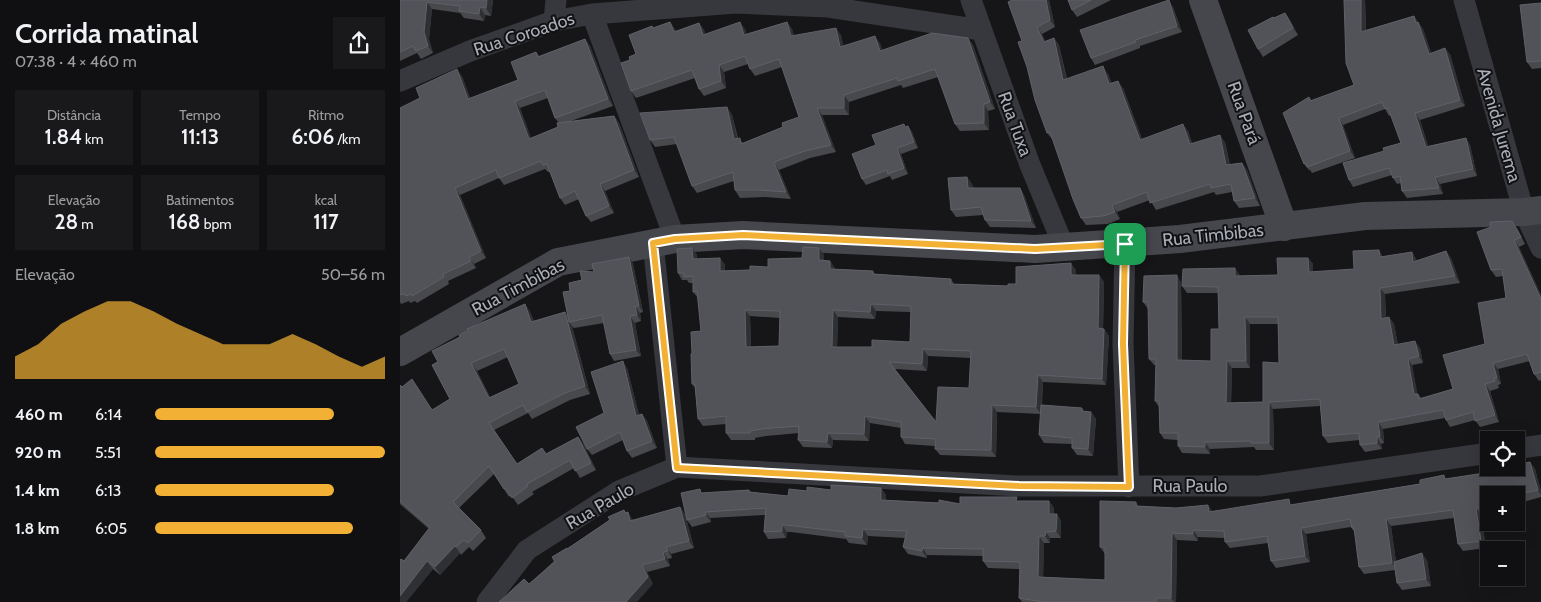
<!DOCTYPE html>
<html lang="pt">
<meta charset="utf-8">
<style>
:root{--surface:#101012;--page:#19191b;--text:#f1f3f6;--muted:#9c9d9f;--line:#303032;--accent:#f2b134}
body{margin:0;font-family:Cabin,sans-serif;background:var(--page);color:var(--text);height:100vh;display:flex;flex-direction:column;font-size:19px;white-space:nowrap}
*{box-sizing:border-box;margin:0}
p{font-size:16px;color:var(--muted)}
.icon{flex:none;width:28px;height:28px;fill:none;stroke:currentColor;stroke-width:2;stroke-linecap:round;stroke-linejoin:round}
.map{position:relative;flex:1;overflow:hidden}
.side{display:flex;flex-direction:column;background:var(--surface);width:400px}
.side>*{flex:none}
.tools{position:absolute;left:1080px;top:431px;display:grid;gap:10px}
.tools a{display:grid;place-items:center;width:45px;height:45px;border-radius:0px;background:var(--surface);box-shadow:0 5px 20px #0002,0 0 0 1px var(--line);font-size:25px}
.pin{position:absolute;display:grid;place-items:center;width:42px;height:42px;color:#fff;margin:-21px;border-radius:10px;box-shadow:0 2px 8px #0006}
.round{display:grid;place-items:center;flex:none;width:52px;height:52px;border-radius:0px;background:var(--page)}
.overview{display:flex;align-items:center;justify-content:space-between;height:85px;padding:0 15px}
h1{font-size:28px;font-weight:600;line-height:38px}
.stats{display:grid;grid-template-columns:repeat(3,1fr);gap:8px;height:85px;padding:5px 15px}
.stats div{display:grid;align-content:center;border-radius:0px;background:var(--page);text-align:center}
.stats b{font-size:21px;font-weight:600}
.stats small{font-size:14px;font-weight:400}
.stats p{font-size:14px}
.chart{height:140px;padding:10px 15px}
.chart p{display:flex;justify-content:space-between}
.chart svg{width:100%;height:90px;margin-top:5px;fill:var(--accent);opacity:.7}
ul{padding:0 15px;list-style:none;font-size:16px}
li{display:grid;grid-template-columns:80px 60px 1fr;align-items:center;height:38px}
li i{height:12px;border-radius:6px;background:var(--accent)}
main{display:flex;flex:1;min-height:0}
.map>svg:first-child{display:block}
</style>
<main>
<section class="side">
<div class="overview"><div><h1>Corrida matinal</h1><p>07:38 · 4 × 460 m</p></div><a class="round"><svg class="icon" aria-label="share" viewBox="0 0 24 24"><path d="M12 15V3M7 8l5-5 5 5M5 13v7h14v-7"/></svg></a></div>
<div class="stats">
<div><p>Distância</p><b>1.84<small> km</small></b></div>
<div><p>Tempo</p><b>11:13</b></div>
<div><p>Ritmo</p><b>6:06<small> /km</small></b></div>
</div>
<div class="stats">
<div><p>Elevação</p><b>28<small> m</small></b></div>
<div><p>Batimentos</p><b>168<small> bpm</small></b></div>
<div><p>kcal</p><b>117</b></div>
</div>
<div class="chart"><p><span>Elevação</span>50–56 m</p>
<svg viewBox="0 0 160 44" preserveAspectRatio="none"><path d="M0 44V33L10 27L20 17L30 11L40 6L50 6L60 11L70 17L80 22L90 27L100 27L110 27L120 22L130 27L140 33L150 38L160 33V44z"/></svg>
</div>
<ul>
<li><b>460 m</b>6:14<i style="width:78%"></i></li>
<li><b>920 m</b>5:51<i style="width:100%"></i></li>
<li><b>1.4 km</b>6:13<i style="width:78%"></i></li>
<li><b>1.8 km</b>6:05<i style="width:86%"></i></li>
</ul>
</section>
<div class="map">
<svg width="1141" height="602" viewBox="0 0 1141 602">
<rect width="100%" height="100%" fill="#161618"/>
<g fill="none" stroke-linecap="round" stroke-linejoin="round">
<!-- street -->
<path stroke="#37383d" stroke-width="21" d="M 571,0 L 630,165 L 664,247
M 1064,0 L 1124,212 L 1141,248
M 192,14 L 275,239
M 154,21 L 156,0
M 0,81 L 70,51 L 154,21 L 192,14 L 336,3 L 428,7 L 581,30
M 253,243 L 277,467
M 725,244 L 723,344 L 729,487
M 1116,449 L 1141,445
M 87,602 L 127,550 L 219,491 L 277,467 L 619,486 L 860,486 L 1089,453"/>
<!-- secondary -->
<path stroke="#45474d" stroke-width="28" d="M 803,0 L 884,227
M 0,352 L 158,262 L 275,239 L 343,235 L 635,249 L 780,239 L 965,216 L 1124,212 L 1141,210"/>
</g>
<!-- wall -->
<path fill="#47494d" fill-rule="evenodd" d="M 0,0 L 93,0 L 91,16 L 85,15 L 84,21 L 64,18 L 60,13 L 32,9 L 29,39 L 33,53 L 21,59 L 17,53 L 0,61 Z
M 612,0 L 649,0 L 655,27 L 642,34 L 645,41 L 654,38 L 659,45 L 667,79 L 708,74 L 712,84 L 723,88 L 742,139 L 788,131 L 792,143 L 825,142 L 830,165 L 842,163 L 847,170 L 860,206 L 839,208 L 834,201 L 832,192 L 816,195 L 814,192 L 756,210 L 750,200 L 717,212 L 720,219 L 708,224 L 686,225 L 681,218 L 653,140 L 647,133 L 622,41 Z
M 668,0 L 711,0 L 677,17 L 672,10 Z
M 944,0 L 965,0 L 966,30 L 1014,16 L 1023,29 L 1031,53 L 1050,54 L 1065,106 L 1020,120 L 1028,146 L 1066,138 L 1070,145 L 1077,176 L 1040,184 L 1043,194 L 1007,198 L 1002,191 L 1001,183 L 997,184 L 993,178 L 992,175 L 953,187 L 949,180 L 984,151 L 1001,143 L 991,115 L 989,116 L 985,109 L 943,125 L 955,158 L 912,173 L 910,170 L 909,170 L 904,164 L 909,97 L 912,101 L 954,85 Z
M 1141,3 L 1141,68 L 1132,69 L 1127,62 Z
M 773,7 L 782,32 L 740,46 L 740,48 L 695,65 L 691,58 Z
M 885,13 L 890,20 L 898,35 L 863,57 L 858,49 L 874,18 Z
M 270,22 L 276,31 L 299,23 L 304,30 L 305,34 L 345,29 L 346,34 L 387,22 L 392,29 L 394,36 L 441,35 L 443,46 L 480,43 L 482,50 L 568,38 L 573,45 L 595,109 L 588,111 L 589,130 L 560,131 L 555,124 L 538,77 L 503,88 L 501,85 L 449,102 L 449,115 L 422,115 L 436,152 L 410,158 L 379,170 L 391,199 L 365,197 L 340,198 L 335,190 L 334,181 L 297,193 L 292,186 L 277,144 L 255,147 L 250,140 L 327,107 L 332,115 L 338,138 L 343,143 L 383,127 L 399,117 L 382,67 L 355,76 L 350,69 L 348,64 L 324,72 L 326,88 L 304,96 L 299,89 L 295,78 L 236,98 L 231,91 L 230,60 L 236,54 L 252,26 L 253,28 Z
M 185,39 L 190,46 L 213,106 L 168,122 L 214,116 L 219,123 L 239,177 L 205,191 L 214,213 L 191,222 L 186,216 L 179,199 L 165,205 L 160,198 L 150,172 L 148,172 L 145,169 L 104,185 L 99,178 L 60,195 L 86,258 L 74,264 L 76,268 L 48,281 L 49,284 L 17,303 L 15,301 L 10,303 L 9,301 L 1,304 L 0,302 L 0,108 L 62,76 L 70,98 L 118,80 L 136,52 L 139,56 ZM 148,98 L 155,118 L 159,123 L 158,127 L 131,138 L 120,108 Z
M 508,126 L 512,132 L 518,148 L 501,154 L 508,174 L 492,180 L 490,176 L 466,185 L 462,179 L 476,145 Z
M 567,177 L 572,184 L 573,188 L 620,188 L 624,195 L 636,228 L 590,227 L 585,220 L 583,215 L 556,217 L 551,210 Z
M 1117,228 L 1125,244 L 1119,247 L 1141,295 L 1141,380 L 1139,381 L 1134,374 L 1130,361 L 1098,369 L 1101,384 L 1098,385 L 1099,388 L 1090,391 L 1099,422 L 1080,427 L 1075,420 L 1050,427 L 1046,420 L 1045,418 L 983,429 L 984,443 L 981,444 L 982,449 L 965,452 L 960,445 L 960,440 L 928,443 L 923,436 L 920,406 L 873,409 L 874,450 L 856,450 L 854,447 L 810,449 L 810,454 L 782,453 L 778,446 L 778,440 L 764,439 L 760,433 L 759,407 L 755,401 L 756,365 L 754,365 L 749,359 L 748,309 L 743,302 L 781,282 L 782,360 L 811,361 L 819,329 L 818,293 L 787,293 L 782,286 L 840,275 L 840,276 L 878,275 L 908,258 L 913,264 L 913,272 L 954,269 L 979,250 L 983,257 L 1012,252 L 1016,259 L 1017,261 L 1046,251 L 1051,258 L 1060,283 L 985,294 L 986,318 L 989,317 L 994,324 L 998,345 L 1020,348 L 1023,363 L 1012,365 L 1017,394 L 1018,394 L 1021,398 L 1053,389 L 1085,344 L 1106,298 L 1103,276 L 1096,277 L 1091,270 ZM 850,324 L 878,324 L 879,363 L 863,402 L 831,403 L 832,368 L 850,368 Z
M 292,248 L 297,255 L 297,259 L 320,258 L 325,265 L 325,271 L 350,270 L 368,267 L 402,258 L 419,248 L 424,255 L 424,261 L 430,261 L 435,269 L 473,271 L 475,274 L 551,279 L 554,284 L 608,286 L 676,270 L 675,275 L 699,275 L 704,282 L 703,329 L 704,329 L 709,336 L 706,385 L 643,382 L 642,405 L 682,408 L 684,412 L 691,412 L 696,419 L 693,456 L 677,455 L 672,448 L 672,444 L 644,443 L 639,435 L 641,414 L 597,412 L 596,457 L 540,455 L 535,449 L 535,446 L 505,444 L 501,437 L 501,428 L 470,423 L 469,441 L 433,440 L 432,448 L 403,447 L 398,440 L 399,433 L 366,436 L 355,438 L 355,440 L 331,440 L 326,433 L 326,424 L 303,426 L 298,419 L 295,388 L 292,384 L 292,353 L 301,331 L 298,298 L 293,292 L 293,283 L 289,283 L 287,280 L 282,280 L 278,273 ZM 476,311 L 511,312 L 510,342 L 472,347 L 437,347 L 438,317 L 475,319 ZM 350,316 L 380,318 L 379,346 L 351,347 ZM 528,356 L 571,358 L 569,388 L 536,422 L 495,369 L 527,371 Z
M 229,257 L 233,264 L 243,312 L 240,313 L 241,321 L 235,323 L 241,356 L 214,361 L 210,354 L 204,323 L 174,328 L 172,326 L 190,394 L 170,400 L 132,419 L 128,413 L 94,430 L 117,464 L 142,448 L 146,454 L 178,437 L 184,445 L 196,470 L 180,478 L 174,468 L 132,492 L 134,494 L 118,505 L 111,495 L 109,497 L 94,474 L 59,508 L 81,530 L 86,538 L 73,551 L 69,547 L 61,555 L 60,553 L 40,575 L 33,569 L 6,602 L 0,602 L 4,561 L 29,529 L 0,504 L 0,385 L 2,387 L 33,410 L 50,399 L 32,365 L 125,304 L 130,312 L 134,321 L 168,316 L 170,291 L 182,280 L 194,272 ZM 108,357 L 119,384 L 90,397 L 77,371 Z
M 227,368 L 239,415 L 242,414 L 247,421 L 257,448 L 232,458 L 227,451 L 223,440 L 192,455 L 187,449 L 204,413 Z
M 1130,462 L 1135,469 L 1141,491 L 1141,497 L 1116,504 L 1116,495 L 1089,495 L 1089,514 L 1081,515 L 1086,548 L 1063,551 L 1058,544 L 1054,518 L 991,526 L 996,562 L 1027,560 L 1031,586 L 1002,590 L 997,583 L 995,570 L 964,574 L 959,567 L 955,533 L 951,527 L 906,534 L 910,562 L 876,568 L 871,561 L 868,543 L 830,548 L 825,542 L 825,538 L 798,537 L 798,541 L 777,540 L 776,602 L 622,602 L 619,598 L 620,569 L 588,568 L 583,561 L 583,556 L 527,555 L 527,558 L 508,554 L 503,547 L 505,538 L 468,536 L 467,545 L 449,543 L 446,539 L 391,532 L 387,532 L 386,538 L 368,539 L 364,532 L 365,515 L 310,518 L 311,522 L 292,527 L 287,520 L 303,493 L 349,490 L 351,492 L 388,496 L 407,491 L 481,488 L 486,495 L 486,500 L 560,504 L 619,501 L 649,501 L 654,508 L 654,514 L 657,514 L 661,521 L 661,538 L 650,538 L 650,543 L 644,543 L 643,577 L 705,580 L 705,554 L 700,547 L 736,502 L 738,506 L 813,511 L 893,505 L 1091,472 Z
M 280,507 L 285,514 L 294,548 L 271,554 L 272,558 L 268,559 L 270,566 L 247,572 L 253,584 L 129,584 L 167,549 L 224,510 L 233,520 Z"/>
<!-- shaded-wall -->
<path fill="#2f3033" d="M 87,0 L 93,0 L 91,16 L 86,8 Z
M 646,0 L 649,0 L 655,27 L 650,20 Z
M 769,0 L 773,7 L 782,32 L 777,26 Z
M 961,0 L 965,0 L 966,38 L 961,32 Z
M 27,2 L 32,9 L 29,39 L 33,53 L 28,46 L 24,32 Z
M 80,7 L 85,15 L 84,21 L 79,14 Z
M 885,13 L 890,20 L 898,35 L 893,28 Z
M 1014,16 L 1023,29 L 1034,60 L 1029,54 L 1016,23 Z
M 270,22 L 275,29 L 279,39 L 274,32 Z
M 340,22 L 345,29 L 349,42 L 344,35 Z
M 387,22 L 392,29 L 396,43 L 391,36 Z
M 299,23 L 304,30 L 308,42 L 303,35 Z
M 637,27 L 642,34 L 649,49 L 644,42 Z
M 436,28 L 441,35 L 445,54 L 440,47 Z
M 475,36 L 480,43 L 485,58 L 480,51 Z
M 568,38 L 573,45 L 595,109 L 590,102 Z
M 654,38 L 659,45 L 668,87 L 663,80 Z
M 185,39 L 190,46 L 213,106 L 208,99 Z
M 1045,48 L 1050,54 L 1065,106 L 1060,100 Z
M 319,65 L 324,72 L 326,88 L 321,81 Z
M 703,66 L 708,74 L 714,91 L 709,84 Z
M 57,69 L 62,76 L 73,106 L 68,99 Z
M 718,81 L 723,88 L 745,147 L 740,140 Z
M 444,95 L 449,102 L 449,115 L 444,108 Z
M 115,101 L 120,108 L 134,146 L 129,139 Z
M 584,104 L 588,111 L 589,130 L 584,123 Z
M 327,107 L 332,115 L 339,146 L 334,139 Z
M 417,108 L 422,115 L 436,152 L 431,145 Z
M 1015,113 L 1020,120 L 1031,154 L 1026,147 Z
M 214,116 L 219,123 L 239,177 L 234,170 Z
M 939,118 L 943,125 L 955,158 L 950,151 Z
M 783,124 L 788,131 L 795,151 L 790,144 Z
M 508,126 L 512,132 L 518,148 L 514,142 Z
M 820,135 L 825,142 L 831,173 L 826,165 Z
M 1066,138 L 1070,145 L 1077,176 L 1073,169 Z
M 497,148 L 501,154 L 508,174 L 504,168 Z
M 374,162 L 379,170 L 391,199 L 386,192 Z
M 842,163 L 847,170 L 860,206 L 855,198 Z
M 567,177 L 572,184 L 573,195 L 568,188 Z
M 1035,177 L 1040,184 L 1043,194 L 1039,188 Z
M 200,184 L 205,191 L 214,213 L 209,206 Z
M 55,188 L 60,195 L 86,258 L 81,251 Z
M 620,188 L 624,195 L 636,228 L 631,221 Z
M 712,205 L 717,212 L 720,219 L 715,212 Z
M 1112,221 L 1117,228 L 1125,244 L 1121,237 Z
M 1114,240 L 1119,247 L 1141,295 L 1141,299 Z
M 292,248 L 297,255 L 298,266 L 293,259 Z
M 419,248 L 424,255 L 424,267 L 419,260 Z
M 979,250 L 983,257 L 980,257 Z
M 1046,251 L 1051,258 L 1060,283 L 1055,276 Z
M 1012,252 L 1016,259 L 1018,269 L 1013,262 Z
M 69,257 L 74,264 L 76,268 L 71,261 Z
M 229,257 L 233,264 L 243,312 L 239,306 Z
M 320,258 L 325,265 L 325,278 L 320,271 Z
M 908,258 L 913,264 L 913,279 L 909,272 Z
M 430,261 L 435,268 L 434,275 L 430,269 Z
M 671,263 L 676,270 L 675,282 L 671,275 Z
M 835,268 L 840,275 L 840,283 L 835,276 Z
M 699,275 L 704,282 L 703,335 L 698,328 Z
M 777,275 L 781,282 L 782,366 L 777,360 Z
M 980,288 L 985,294 L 986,325 L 981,319 Z
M 125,304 L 130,312 L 137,329 L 131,322 Z
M 471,304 L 476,311 L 475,319 L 470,312 Z
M 235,306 L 240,313 L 241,321 L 237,315 Z
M 345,310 L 350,316 L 351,353 L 346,347 Z
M 433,310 L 438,317 L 437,354 L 432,347 Z
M 165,312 L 170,319 L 169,322 L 172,326 L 190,394 L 185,386 Z
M 230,316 L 235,323 L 241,356 L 236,350 Z
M 845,317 L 850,324 L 850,368 L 846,361 Z
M 989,317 L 994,324 L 999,352 L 994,345 Z
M 704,329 L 709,336 L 706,385 L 702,379 Z
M 1015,341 L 1020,348 L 1023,363 L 1019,356 Z
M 523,349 L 528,356 L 527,371 L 522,364 Z
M 1008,359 L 1012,365 L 1019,401 L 1014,394 Z
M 223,361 L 227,368 L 241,423 L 236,416 Z
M 827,361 L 832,368 L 831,410 L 826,403 Z
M 71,363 L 77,371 L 94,405 L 89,398 Z
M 1093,363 L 1098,369 L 1101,384 L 1097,378 Z
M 638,375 L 643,382 L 641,414 L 636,407 Z
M 1085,384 L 1090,391 L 1099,422 L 1095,415 Z
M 869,402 L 873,409 L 874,450 L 869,443 Z
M 592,405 L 597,412 L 596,457 L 591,450 Z
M 691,412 L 696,419 L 693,456 L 688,449 Z
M 242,414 L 247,421 L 257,448 L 252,441 Z
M 465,416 L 470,423 L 469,441 L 464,434 Z
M 978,422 L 983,429 L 984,443 L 980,436 Z
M 428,433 L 433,440 L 432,448 L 427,442 Z
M 178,437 L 184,445 L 196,470 L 191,463 Z
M 977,437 L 981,444 L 982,449 L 977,443 Z
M 805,442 L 810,449 L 810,454 L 805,447 Z
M 1130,462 L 1135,469 L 1141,491 L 1141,495 L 1138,490 Z
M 481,488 L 486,495 L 486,507 L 481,500 Z
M 649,501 L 654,508 L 653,521 L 649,514 Z
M 808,505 L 813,512 L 809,512 Z
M 280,507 L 285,514 L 294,548 L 289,541 Z
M 1076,508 L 1081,515 L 1086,548 L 1081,541 Z
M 224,510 L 229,518 L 228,512 L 232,519 L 235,528 L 225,513 Z
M 305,512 L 310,518 L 311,522 L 306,515 Z
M 657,514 L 661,521 L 661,538 L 656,531 Z
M 986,519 L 991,526 L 997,570 L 992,563 Z
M 382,525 L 387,532 L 386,538 L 382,531 Z
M 901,528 L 906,534 L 910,562 L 905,556 Z
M 463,529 L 468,536 L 467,545 L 462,538 Z
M 793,530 L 798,537 L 798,541 L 793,534 Z
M 646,532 L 650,538 L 650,543 L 645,536 Z
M 772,533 L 777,540 L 776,602 L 774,602 L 771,598 Z
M 639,536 L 644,543 L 643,584 L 638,577 Z
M 55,546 L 60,553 L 40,575 L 35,567 Z
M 266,547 L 271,554 L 272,558 L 268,551 Z
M 523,548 L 527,555 L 527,558 L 522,551 Z
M 263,552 L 268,559 L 270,566 L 265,559 Z
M 1022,553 L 1027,560 L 1031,586 L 1026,579 Z
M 27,561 L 33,569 L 6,602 L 0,602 L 0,596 Z
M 242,565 L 247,572 L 253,584 L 237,602 L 226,602 Z"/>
<!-- building -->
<path fill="#525359" stroke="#5f6168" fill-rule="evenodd" d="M 0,0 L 87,0 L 86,8 L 80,7 L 79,14 L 59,11 L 60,6 L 27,2 L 24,32 L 28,46 L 16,51 L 13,46 L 0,52 Z
M 612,0 L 646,0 L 650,20 L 637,27 L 644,42 L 654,38 L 663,80 L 703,66 L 709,84 L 718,81 L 740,140 L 783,124 L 790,144 L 820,135 L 826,165 L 842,163 L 855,198 L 834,201 L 831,184 L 811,188 L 810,184 L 750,203 L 747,192 L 712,205 L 715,212 L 703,216 L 681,218 L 673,199 L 650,132 L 647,133 L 635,100 L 627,67 L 618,42 L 622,41 L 608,2 Z
M 668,0 L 691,0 L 672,10 Z
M 769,0 L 777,26 L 735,40 L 736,42 L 691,58 L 680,30 Z
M 944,0 L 961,0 L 961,32 L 1014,16 L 1016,23 L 1018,22 L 1029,54 L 1045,48 L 1060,100 L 1015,113 L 1026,147 L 1066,138 L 1073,169 L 1035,177 L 1039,188 L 1002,191 L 1000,176 L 993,178 L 989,168 L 949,180 L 943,163 L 984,151 L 983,148 L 1001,143 L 988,108 L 985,109 L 982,102 L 939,118 L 950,151 L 907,167 L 906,163 L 904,164 L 883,113 L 909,97 L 910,101 L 954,85 L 946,63 Z
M 1141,3 L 1141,61 L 1127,62 L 1120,5 Z
M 885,13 L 893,28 L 858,49 L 848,30 L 873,17 L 874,18 Z
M 270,22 L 274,32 L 299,23 L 303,35 L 340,22 L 344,35 L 387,22 L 391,36 L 436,28 L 440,47 L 475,36 L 480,51 L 532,33 L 568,38 L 590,102 L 584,104 L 584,123 L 555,124 L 535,69 L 498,81 L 497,78 L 444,95 L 444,108 L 417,108 L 431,145 L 405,151 L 374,162 L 386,192 L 360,190 L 335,190 L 333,172 L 292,186 L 274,137 L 250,140 L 240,113 L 327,107 L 334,139 L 340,138 L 341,144 L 383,127 L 382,123 L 399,117 L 379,59 L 350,69 L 345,56 L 319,65 L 321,81 L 299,89 L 292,70 L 231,91 L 221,63 L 230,60 L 229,57 L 236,54 L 229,35 L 252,26 L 253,28 Z
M 185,39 L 208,99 L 155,118 L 145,90 L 115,101 L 129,139 L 158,127 L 157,123 L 214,116 L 234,170 L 200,184 L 209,206 L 186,216 L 175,191 L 160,198 L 147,164 L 143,165 L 141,161 L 99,178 L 96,170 L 55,188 L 81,251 L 69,257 L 71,261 L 43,274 L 44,277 L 12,296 L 11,294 L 6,296 L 4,294 L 0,295 L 0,108 L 20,98 L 16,88 L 57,69 L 68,99 L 118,80 L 111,62 L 136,52 L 138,57 Z
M 504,124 L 505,127 L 508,126 L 514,142 L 497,148 L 504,168 L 488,174 L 487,170 L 462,179 L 452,154 L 476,145 L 472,135 Z
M 567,177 L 568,188 L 620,188 L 631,221 L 585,220 L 581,207 L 551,210 L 548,178 Z
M 1112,221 L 1121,237 L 1114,240 L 1141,299 L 1141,372 L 1134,374 L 1127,354 L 1093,363 L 1097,378 L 1094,378 L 1095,381 L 1085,384 L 1095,415 L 1075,421 L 1073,412 L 1046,420 L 1043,410 L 978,422 L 980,436 L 977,437 L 977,443 L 960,445 L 959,433 L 923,436 L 920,399 L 869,402 L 869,443 L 851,443 L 851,441 L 805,442 L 805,447 L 778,446 L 778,433 L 760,433 L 759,401 L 755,401 L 756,359 L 749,359 L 748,302 L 743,302 L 744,276 L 777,275 L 777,360 L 811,361 L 811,329 L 819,329 L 818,287 L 782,286 L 783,269 L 835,268 L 835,276 L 878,275 L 877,258 L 908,258 L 909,272 L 954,269 L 953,251 L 979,250 L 980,257 L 1012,252 L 1013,262 L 1046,251 L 1055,276 L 980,288 L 981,319 L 989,317 L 994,345 L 1015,341 L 1019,356 L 1008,359 L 1014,394 L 1018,394 L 1019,399 L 1053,389 L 1043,355 L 1085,344 L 1078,303 L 1106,298 L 1102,269 L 1091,270 L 1077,232 L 1091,227 L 1090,222 ZM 845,317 L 878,317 L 879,363 L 863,362 L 863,402 L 826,403 L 827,361 L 846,361 Z
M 403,247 L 419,248 L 419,260 L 430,261 L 430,269 L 473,271 L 472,274 L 551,279 L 550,284 L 608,286 L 608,284 L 616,284 L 616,267 L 671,263 L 671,275 L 699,275 L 698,328 L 704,329 L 702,379 L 638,375 L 636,407 L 592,405 L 591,450 L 535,449 L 536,439 L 501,437 L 501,422 L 465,416 L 464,434 L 428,433 L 427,442 L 398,440 L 399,426 L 361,429 L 350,431 L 350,433 L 326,433 L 326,416 L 298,419 L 295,384 L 292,384 L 291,354 L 292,353 L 291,332 L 301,331 L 297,291 L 293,292 L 293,276 L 284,277 L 284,273 L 278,273 L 277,249 L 292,248 L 293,259 L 320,258 L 320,271 L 350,270 L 350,266 L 368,267 L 368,259 L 402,258 ZM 471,304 L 511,306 L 510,342 L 472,340 L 472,347 L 432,347 L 433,310 L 470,312 ZM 345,310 L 380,311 L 379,346 L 346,347 ZM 523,349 L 571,351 L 569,388 L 538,387 L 536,422 L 489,362 L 522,364 Z
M 229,257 L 239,306 L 235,306 L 237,315 L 230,316 L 236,350 L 210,354 L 202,315 L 169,322 L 163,292 L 170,291 L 169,283 L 182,280 L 180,271 L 194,272 L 192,264 Z
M 125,304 L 131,322 L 165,312 L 185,386 L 165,393 L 127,412 L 123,405 L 89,423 L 117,464 L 142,448 L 146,454 L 178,437 L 191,463 L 175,471 L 170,460 L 127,484 L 128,486 L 112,498 L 105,488 L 104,489 L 89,466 L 53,502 L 81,530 L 68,543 L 64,540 L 56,547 L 55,546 L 35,567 L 27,561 L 0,596 L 0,560 L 1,559 L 4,561 L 30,527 L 0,501 L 0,385 L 2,387 L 12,379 L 32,410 L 50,399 L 32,365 L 38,362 L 32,351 L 60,337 L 59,335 L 68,330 L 67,329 ZM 104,349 L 119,384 L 89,398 L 71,363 Z
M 223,361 L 236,416 L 242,414 L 252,441 L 227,451 L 220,432 L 187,449 L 176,427 L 204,413 L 191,372 Z
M 641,405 L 682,408 L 682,411 L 691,412 L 688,449 L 672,448 L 672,438 L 639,435 Z
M 1130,462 L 1138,490 L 1116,495 L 1089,495 L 1089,506 L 1076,508 L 1081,541 L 1058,544 L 1053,510 L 986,519 L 992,563 L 959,567 L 954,528 L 952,528 L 950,519 L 901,528 L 905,556 L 871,561 L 867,536 L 825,542 L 824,531 L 793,530 L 793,534 L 772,533 L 771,598 L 756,598 L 756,602 L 643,602 L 619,598 L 620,562 L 583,561 L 583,549 L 523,548 L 522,551 L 503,547 L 507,531 L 463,529 L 462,538 L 445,536 L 445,532 L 386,525 L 382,525 L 382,531 L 364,532 L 366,508 L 305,512 L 306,515 L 287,520 L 281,493 L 300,489 L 301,493 L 349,490 L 349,492 L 388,496 L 389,489 L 407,491 L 407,487 L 431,490 L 431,485 L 481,488 L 481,500 L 539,503 L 539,500 L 560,504 L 560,497 L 617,497 L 616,501 L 649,501 L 649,514 L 657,514 L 656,531 L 646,532 L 645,536 L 639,536 L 638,577 L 705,580 L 705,547 L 700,547 L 700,501 L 736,502 L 736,506 L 776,508 L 808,505 L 809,512 L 889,499 L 890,505 L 1020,484 L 1020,480 L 1044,475 L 1045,479 L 1091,472 L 1108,468 L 1116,468 L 1116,465 Z
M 280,507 L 289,541 L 266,547 L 268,551 L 263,552 L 265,559 L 242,565 L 248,577 L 226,602 L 99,602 L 124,579 L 129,584 L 155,562 L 152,557 L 167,548 L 167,549 L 210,520 L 208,517 L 224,510 L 225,513 L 228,512 L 230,521 Z
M 1022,553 L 1026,579 L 997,583 L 994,562 Z"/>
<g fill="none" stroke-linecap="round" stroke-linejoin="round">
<defs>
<path id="route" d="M 343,235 L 635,249 L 725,244 L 723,344 L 729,487 L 619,486 L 277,468 L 253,243 L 275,239 Z"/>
</defs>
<!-- route casing -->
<use href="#route" stroke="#fff" stroke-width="10"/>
<!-- route -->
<use href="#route" stroke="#f2b134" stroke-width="6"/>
</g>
<g text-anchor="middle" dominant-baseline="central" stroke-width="4" stroke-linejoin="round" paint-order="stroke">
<!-- street labels -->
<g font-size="18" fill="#a8adb8" stroke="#111113">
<text transform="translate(124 34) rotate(-18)">Rua Coroados</text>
<text transform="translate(844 113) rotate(70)">Rua Pará</text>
<text transform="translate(615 124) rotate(70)">Rua Tuxa</text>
<text transform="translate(1099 125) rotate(74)">Avenida Jurema</text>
<text transform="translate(813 235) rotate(-6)">Rua Timbibas</text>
<text transform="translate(118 287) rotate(-28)">Rua Timbibas</text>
<text x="790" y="486">Rua Paulo</text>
<text transform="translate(200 506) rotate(-30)">Rua Paulo</text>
</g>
</g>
</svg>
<div class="tools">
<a><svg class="icon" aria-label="locate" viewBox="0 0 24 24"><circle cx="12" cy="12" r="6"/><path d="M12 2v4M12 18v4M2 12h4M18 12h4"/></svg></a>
<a>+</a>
<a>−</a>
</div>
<div class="pin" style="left:725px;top:244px;background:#1e9e55"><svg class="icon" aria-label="arrive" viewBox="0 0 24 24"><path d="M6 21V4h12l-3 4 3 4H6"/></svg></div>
</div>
</main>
